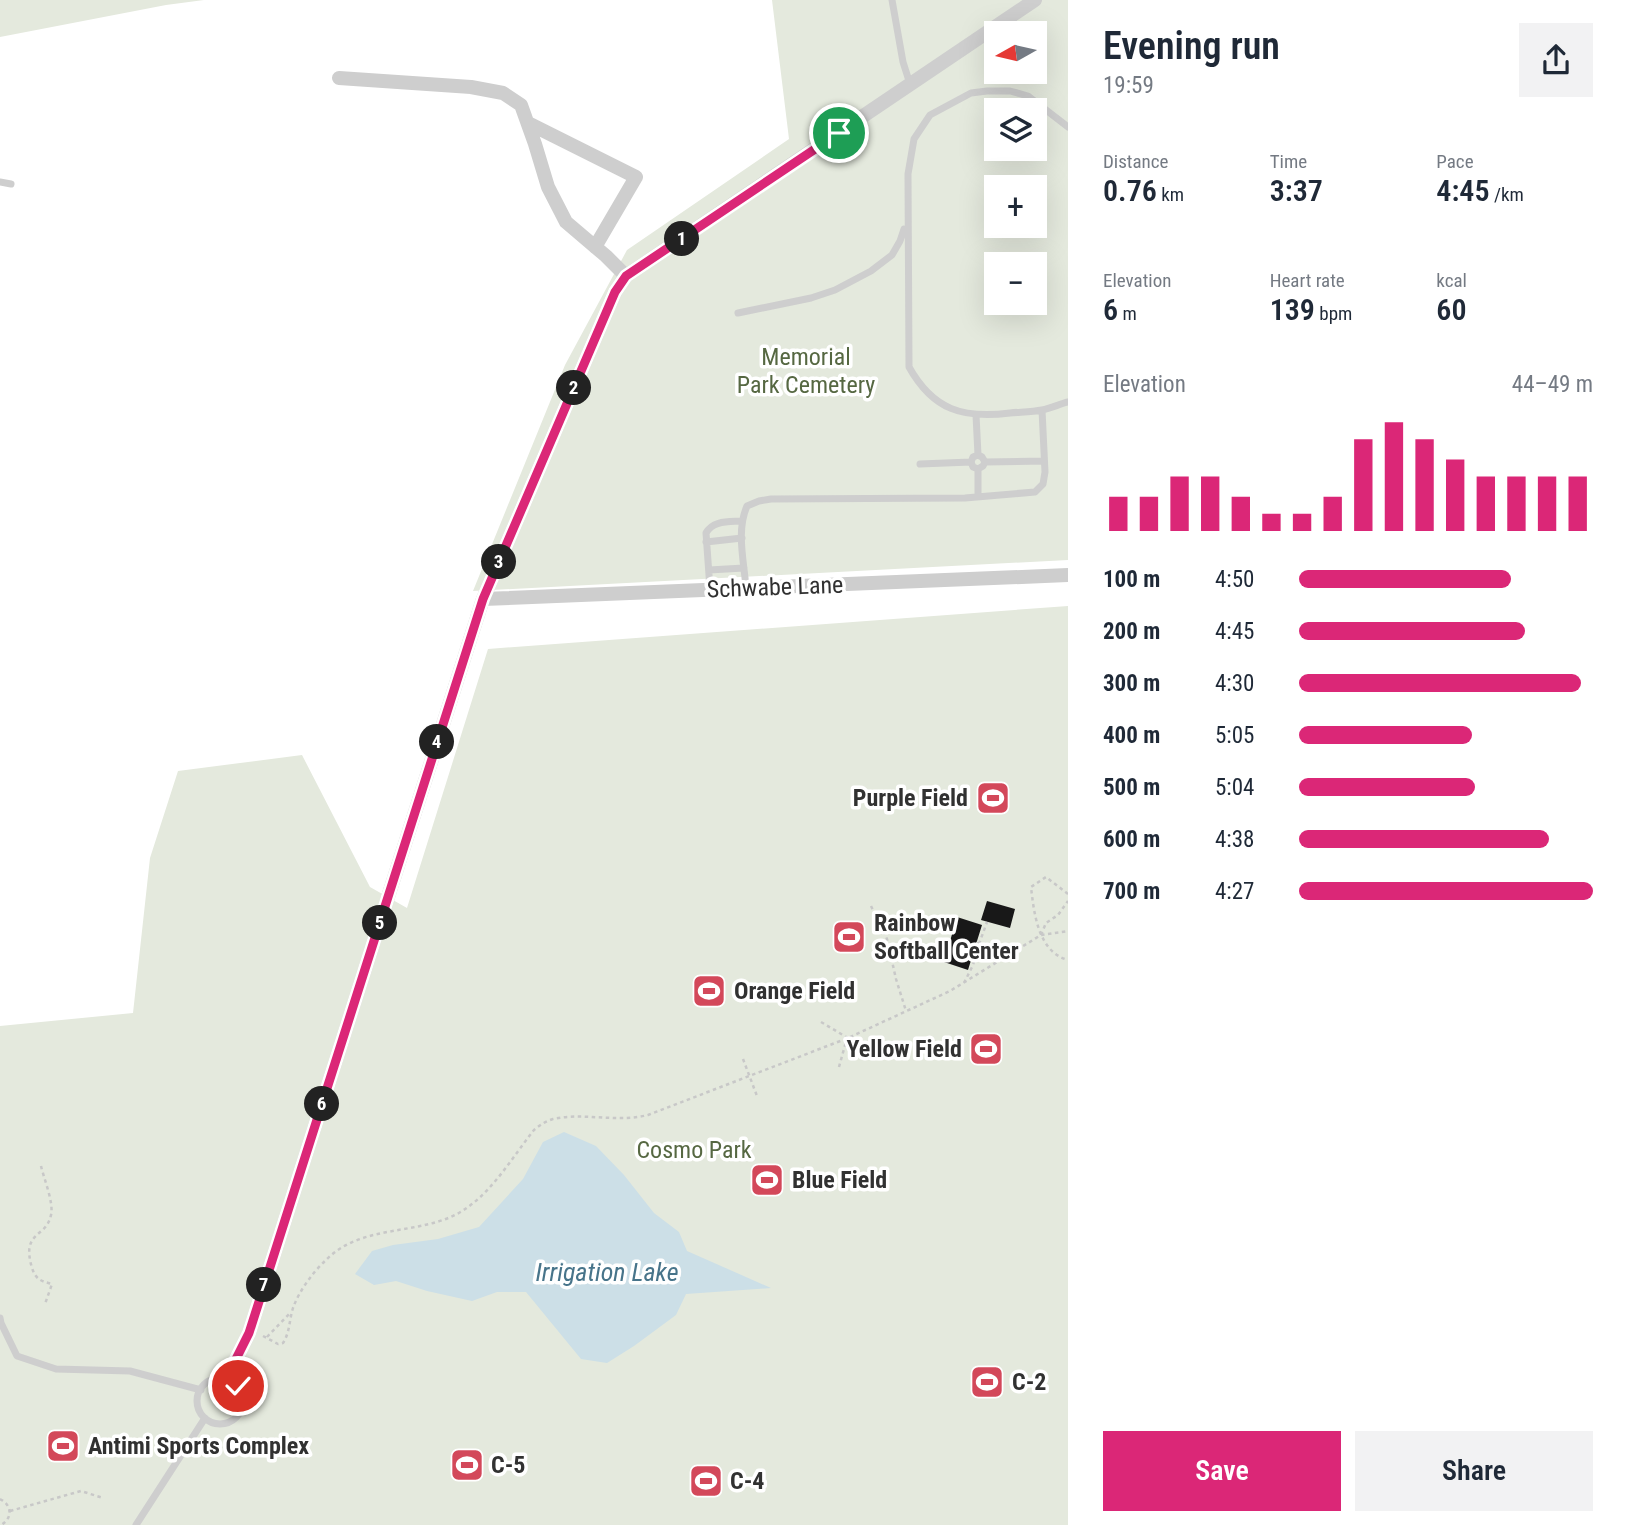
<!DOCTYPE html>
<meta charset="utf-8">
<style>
:root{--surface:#fff;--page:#f2f2f3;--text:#1f2937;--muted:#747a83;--accent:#db2777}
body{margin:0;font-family:"Roboto Condensed",sans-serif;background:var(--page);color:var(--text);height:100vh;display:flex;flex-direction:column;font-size:26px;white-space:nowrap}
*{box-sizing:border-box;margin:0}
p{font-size:23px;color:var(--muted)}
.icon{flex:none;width:38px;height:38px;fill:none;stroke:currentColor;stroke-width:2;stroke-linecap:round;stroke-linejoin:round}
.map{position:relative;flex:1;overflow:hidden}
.drawer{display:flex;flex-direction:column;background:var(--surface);width:560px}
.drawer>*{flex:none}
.needle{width:46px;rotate:262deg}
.tools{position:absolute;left:984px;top:21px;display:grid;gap:14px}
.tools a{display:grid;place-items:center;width:63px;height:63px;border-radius:0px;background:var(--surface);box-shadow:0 7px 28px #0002;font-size:35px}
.pin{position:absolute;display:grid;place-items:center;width:60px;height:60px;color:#fff;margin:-30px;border:4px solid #fff;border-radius:50%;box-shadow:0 2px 7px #0007}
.km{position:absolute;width:35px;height:35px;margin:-18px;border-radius:50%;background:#222;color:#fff;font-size:19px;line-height:35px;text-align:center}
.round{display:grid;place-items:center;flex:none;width:74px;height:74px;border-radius:0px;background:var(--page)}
.head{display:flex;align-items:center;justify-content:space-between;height:119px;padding:0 35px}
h1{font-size:38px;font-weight:600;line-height:52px}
.metrics{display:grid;grid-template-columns:repeat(3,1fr);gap:10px;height:119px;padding:7px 35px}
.metrics div{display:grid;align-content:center}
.metrics b{font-size:30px;font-weight:600}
.metrics small{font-size:19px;font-weight:400}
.metrics p{font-size:19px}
.chart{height:196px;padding:14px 35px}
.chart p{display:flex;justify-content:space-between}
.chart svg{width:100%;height:126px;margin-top:7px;stroke:var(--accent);stroke-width:6}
.primary-button{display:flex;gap:14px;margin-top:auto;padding:14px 35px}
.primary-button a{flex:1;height:80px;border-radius:0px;background:var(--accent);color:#fff;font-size:28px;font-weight:600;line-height:80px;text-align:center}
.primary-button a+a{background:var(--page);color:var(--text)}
ul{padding:0 35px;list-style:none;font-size:23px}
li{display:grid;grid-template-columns:112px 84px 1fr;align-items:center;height:52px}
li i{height:18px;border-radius:9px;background:var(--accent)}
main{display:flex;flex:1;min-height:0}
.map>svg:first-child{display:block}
</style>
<main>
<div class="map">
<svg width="1068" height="1525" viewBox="0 0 1068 1525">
<rect width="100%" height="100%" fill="#fff"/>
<!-- green -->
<path fill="#e4e9dd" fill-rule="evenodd" d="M 0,0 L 204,0 L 166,5 L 0,37 Z
M 772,0 L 1068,0 L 1068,560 L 473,591 L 565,365 L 627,250 L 789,139 ZM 996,33 L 1034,33 L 1034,72 L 996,72 ZM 996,110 L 1034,110 L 1034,149 L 996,149 ZM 996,187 L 1034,187 L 1034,226 L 996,226 ZM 996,264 L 1034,264 L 1034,303 L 996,303 Z
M 1068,606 L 1068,1525 L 0,1525 L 0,1026 L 133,1013 L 150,858 L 178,771 L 302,755 L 370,887 L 407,908 L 488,649 Z"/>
<!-- water -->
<path fill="#ccdfe7" d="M 564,1132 L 596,1146 L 624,1175 L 654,1213 L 679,1232 L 687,1251 L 771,1288 L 686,1294 L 676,1315 L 634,1346 L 607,1363 L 581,1359 L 526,1292 L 497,1292 L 472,1301 L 427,1291 L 396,1281 L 374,1285 L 355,1274 L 372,1251 L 393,1245 L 438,1239 L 479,1227 L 523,1179 L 543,1142 Z"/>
<!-- building -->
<path fill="#181818" d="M 987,901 L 1015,909 L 1010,928 L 981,920 Z
M 957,917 L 982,925 L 968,970 L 944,962 Z"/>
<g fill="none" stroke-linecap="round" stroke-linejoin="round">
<!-- path -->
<path stroke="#c8c8c8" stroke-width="2.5" stroke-dasharray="3.5 3.5" stroke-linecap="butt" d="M 1068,894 L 1046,877 L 1031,887 C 1034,913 1038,952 1068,960
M 871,906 L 887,939 L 896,979 L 906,1011
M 1041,935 L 1046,923 L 1058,915 L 1068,901
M 979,944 L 987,922
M 964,983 L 973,965 L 979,944 L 976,943
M 821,1022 L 848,1038
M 743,1059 L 757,1096
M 839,1067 L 847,1038
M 41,1166 C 44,1179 54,1203 51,1215 C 46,1239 21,1230 32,1268 C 36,1280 41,1281 52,1284 L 45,1304
M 263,1336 L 278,1344 L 283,1343 C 290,1332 289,1321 293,1308 C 299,1291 313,1272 326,1260 C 360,1225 414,1235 455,1215 C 490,1197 510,1160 534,1130 C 540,1125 546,1121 553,1119 C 583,1112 616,1123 648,1115 L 848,1038 L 950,991 L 1041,935 L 1068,931
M 267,1337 L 291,1312
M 0,1499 C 12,1505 13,1518 1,1525
M 10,1511 L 81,1491 L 103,1498"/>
<!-- lane -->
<path stroke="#cecece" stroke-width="7" d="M 892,0 L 903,62 L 910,84
M 1068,127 L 1028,96 L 1010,91 L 987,91 L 971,93 L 930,115 L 914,139 L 908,174 L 909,367 C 933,410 963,419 1010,413 C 1020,412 1032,412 1042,410 C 1051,408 1060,404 1068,402
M 0,182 L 11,184
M 738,313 L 811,298 L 835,290 L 871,271 L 892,255 L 900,241 L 904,229
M 976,415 L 978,455
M 985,462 L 1044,461
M 920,464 L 971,462
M 978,469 L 983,466 L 985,462 L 982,457 L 978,455 L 973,457 L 971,462 L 973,467 L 978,469 L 978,497
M 706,542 L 742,538
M 709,570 L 744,568
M 746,588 C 744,561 736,531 747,506 L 759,501 L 771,499 L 965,498 L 1035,492 L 1043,484 L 1045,472 L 1042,410
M 710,589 L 706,533 C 713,520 729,522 742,521
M 0,1318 L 1,1323 L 17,1356 L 56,1369 L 130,1371 L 201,1390
M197 1401a23 23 0 1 1 46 0a23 23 0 1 1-46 0Z
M 136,1525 L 205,1418"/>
<!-- street -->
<path stroke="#cecece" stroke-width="14" d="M 339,78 L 471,87 L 503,93 L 521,105 L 535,144 L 548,187 L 566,222 L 606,256 L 626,276
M 528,123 L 636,177 L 595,247
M 483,599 L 1068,575
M 226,1379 L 249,1333 L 483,599 L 615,292 L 626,276 L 1035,0"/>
</g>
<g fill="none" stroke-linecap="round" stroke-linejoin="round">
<defs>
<path id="route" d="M 238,1386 L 226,1379 L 249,1333 L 483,599 L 615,292 L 626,276 L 839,133"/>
</defs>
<!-- route casing -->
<use href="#route" stroke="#fff" stroke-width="14"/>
<!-- route -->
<use href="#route" stroke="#db2777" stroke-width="9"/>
</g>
<!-- icons -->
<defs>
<symbol id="stadium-square" viewBox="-11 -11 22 22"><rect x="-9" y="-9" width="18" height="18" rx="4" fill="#d3485a" stroke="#fff"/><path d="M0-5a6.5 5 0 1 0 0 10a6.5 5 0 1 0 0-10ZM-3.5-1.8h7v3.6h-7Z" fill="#fff"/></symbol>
</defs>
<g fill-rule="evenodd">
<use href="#stadium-square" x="974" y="779" width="38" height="38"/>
<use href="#stadium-square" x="830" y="918" width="38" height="38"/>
<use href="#stadium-square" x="690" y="972" width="38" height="38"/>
<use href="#stadium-square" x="967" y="1030" width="38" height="38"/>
<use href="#stadium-square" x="748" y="1161" width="38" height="38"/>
<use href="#stadium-square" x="968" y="1363" width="38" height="38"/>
<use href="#stadium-square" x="44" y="1427" width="38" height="38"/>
<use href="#stadium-square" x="448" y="1446" width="38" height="38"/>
<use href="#stadium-square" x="687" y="1462" width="38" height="38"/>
</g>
<g text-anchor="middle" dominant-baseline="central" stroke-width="7" stroke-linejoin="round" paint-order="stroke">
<!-- park labels -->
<g font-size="24" fill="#566842" stroke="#fff">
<text x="806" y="357">Memorial<tspan x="806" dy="28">Park Cemetery</tspan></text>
<text x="694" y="1150">Cosmo Park</text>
</g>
<!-- street labels -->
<g font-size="24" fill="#313131" stroke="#fff">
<text transform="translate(775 587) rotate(-2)">Schwabe Lane</text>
</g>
<!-- poi labels -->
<g font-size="24" font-weight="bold" fill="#313131" stroke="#fff" text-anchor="start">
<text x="968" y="798" text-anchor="end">Purple Field</text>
<text x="874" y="923">Rainbow<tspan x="874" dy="28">Softball Center</tspan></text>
<text x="734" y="991">Orange Field</text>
<text x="962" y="1049" text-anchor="end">Yellow Field</text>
<text x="792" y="1180">Blue Field</text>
<text x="1012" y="1382">C-2</text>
<text x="88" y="1446">Antimi Sports Complex</text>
<text x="491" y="1465">C-5</text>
<text x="730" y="1481">C-4</text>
</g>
<!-- water labels -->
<g font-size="26" font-style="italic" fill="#47748a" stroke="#fff">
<text x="607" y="1272">Irrigation Lake</text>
</g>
</g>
</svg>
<div class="tools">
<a><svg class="needle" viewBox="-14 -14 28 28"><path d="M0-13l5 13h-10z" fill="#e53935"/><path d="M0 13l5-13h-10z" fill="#747a83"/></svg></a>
<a><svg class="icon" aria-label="layers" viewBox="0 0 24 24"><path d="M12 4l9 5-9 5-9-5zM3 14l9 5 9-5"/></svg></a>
<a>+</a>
<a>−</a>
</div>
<div class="pin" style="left:839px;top:133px;background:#1e9e55"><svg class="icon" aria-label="arrive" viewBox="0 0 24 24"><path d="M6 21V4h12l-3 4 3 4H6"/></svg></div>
<div class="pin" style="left:238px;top:1386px;background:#d93025"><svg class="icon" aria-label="check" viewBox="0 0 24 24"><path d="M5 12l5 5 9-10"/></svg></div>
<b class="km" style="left:682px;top:239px">1</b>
<b class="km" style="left:574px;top:388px">2</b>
<b class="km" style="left:499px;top:562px">3</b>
<b class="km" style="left:437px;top:742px">4</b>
<b class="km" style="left:380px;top:923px">5</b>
<b class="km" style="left:322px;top:1104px">6</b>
<b class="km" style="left:264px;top:1285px">7</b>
</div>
<section class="drawer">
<div class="head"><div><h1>Evening run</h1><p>19:59</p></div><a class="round"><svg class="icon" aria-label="share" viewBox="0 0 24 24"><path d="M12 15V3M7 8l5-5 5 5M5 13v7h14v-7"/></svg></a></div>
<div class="metrics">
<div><p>Distance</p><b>0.76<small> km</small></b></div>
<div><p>Time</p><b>3:37</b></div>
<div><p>Pace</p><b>4:45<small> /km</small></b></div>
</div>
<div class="metrics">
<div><p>Elevation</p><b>6<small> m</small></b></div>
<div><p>Heart rate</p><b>139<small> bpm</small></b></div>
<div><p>kcal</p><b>60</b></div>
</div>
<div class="chart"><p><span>Elevation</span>44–49 m</p>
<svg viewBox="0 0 160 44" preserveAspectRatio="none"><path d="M5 44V32M15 44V32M25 44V25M35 44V25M45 44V32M55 44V38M65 44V38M75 44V32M85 44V12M95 44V6M105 44V12M115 44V19M125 44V25M135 44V25M145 44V25M155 44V25"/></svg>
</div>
<ul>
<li><b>100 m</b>4:50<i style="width:72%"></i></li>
<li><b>200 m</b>4:45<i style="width:77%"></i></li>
<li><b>300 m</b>4:30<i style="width:96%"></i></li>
<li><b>400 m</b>5:05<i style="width:59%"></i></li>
<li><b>500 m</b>5:04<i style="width:60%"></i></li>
<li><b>600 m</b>4:38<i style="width:85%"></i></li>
<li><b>700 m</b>4:27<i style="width:100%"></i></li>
</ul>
<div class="primary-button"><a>Save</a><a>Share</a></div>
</section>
</main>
